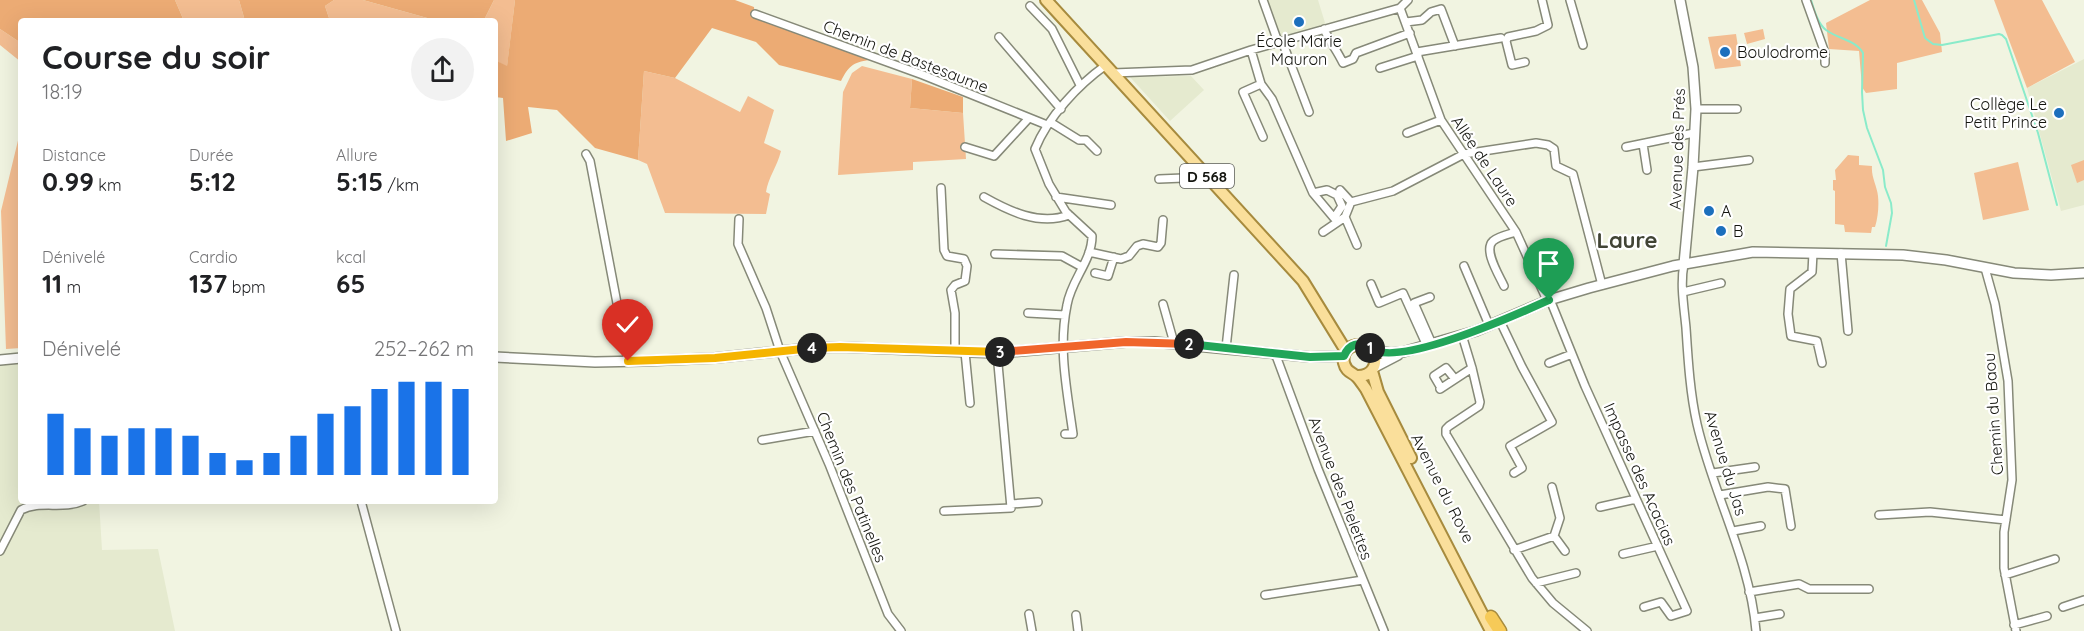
<!DOCTYPE html>
<html lang="fr">
<meta charset="utf-8">
<style>
:root{--surface:#fff;--page:#f2f2f2;--text:#202124;--muted:#757577;--accent:#1a73e8}
body{margin:0;font-family:Quicksand,sans-serif;background:var(--page);color:var(--text);height:100vh;display:flex;flex-direction:column;font-size:22px;white-space:nowrap}
*{box-sizing:border-box;margin:0}
p{font-size:20px;color:var(--muted)}
.icon{flex:none;width:33px;height:33px;fill:none;stroke:currentColor;stroke-width:2;stroke-linecap:round;stroke-linejoin:round}
.map{position:relative;flex:1;overflow:hidden}
.drawer{position:absolute;left:18px;top:18px;width:480px;height:486px;display:flex;flex-direction:column;background:var(--surface);border-radius:6px;box-shadow:0 6px 24px #0002}
.drawer>*{flex:none}
.pin{position:absolute;display:grid;place-items:center;width:51px;height:51px;color:#fff;margin:-62px -26px;border-radius:50% 50% 50% 0;rotate:-45deg;box-shadow:0 0 6px #0007}
.pin .icon{rotate:45deg}
.km{position:absolute;width:30px;height:30px;margin:-15px;border-radius:50%;background:#222;color:#fff;font-size:16px;line-height:30px;text-align:center}
.round{display:grid;place-items:center;flex:none;width:63px;height:63px;border-radius:32px;background:var(--page)}
.head{display:flex;align-items:center;justify-content:space-between;height:102px;padding:0 24px}
h1{font-size:33px;font-weight:800;line-height:45px}
.metrics{display:grid;grid-template-columns:repeat(3,1fr);gap:9px;height:102px;padding:6px 24px}
.metrics div{display:grid;align-content:center}
.metrics b{font-size:26px;font-weight:800}
.metrics small{font-size:16px;font-weight:400}
.metrics p{font-size:16px}
.chart{height:168px;padding:12px 24px}
.chart p{display:flex;justify-content:space-between}
.chart svg{width:100%;height:108px;margin-top:6px;stroke:var(--accent);stroke-width:6}
.map>svg:first-child{display:block}
</style>
<div class="map">
<svg width="2084" height="631" viewBox="0 0 2084 631">
<rect width="100%" height="100%" fill="#f1f4e1"/>
<!-- built -->
<path fill="#e5eacf" d="M 1266,0 L 1318,0 L 1326,26 L 1280,39 Z
M 2084,59 L 2084,205 L 2061,211 L 2027,88 Z
M 1191,76 L 1204,90 L 1170,121 L 1130,77 Z
M 21,363 L 21,501 L 99,501 L 102,550 L 158,549 L 175,631 L 0,631 L 0,365 Z"/>
<!-- green -->
<path fill="#f3bd91" d="M 175,0 L 239,0 L 245,21 L 184,21 Z
M 334,0 L 363,0 L 438,21 L 330,21 L 325,6 Z
M 494,0 L 515,0 L 507,67 L 495,60 L 495,21 L 454,21 L 485,18 Z
M 1870,0 L 1922,0 L 1940,33 L 1942,52 L 1897,63 L 1897,89 L 1866,93 L 1862,87 L 1859,51 L 1829,49 L 1826,23 Z
M 1994,0 L 2042,0 L 2075,62 L 2027,88 Z
M 0,29 L 21,43 L 21,62 L 0,45 Z
M 1763,29 L 1765,39 L 1747,44 L 1744,33 Z
M 1736,34 L 1741,66 L 1715,69 L 1708,37 Z
M 862,66 L 912,79 L 910,108 L 963,113 L 966,159 L 913,162 L 913,170 L 838,175 L 843,92 L 852,73 Z
M 644,71 L 675,78 L 740,112 L 748,96 L 774,110 L 764,143 L 781,151 C 777,167 768,178 766,192 L 770,194 L 766,214 L 665,213 L 647,164 L 638,160 Z
M 21,128 L 21,348 L 6,349 L 1,211 Z
M 1848,155 L 1859,156 L 1859,165 L 1872,166 C 1871,177 1877,186 1878,196 C 1879,206 1878,217 1875,227 L 1872,227 L 1871,233 L 1845,232 L 1844,225 L 1835,224 L 1835,191 L 1833,190 L 1833,180 L 1836,180 L 1835,170 Z
M 2084,160 L 2084,180 L 2077,183 L 2071,165 Z
M 2018,162 L 2029,210 L 1983,220 L 1974,173 Z"/>
<!-- forest -->
<path fill="#ecab74" d="M 0,0 L 175,0 L 184,21 L 21,21 L 21,43 L 0,29 Z
M 239,0 L 334,0 L 325,6 L 330,21 L 245,21 Z
M 363,0 L 494,0 L 485,18 L 438,21 Z
M 515,0 L 735,0 L 754,7 L 755,18 L 869,60 C 853,62 848,67 841,81 L 779,65 L 756,42 L 712,28 L 675,78 L 644,71 L 638,160 L 595,148 L 557,110 L 528,107 L 532,133 L 506,141 L 503,98 L 495,97 L 495,60 L 507,66 Z
M 912,79 L 963,97 L 963,113 L 910,108 Z"/>
<g fill="none" stroke-linecap="round" stroke-linejoin="round">
<!-- stream -->
<path stroke="#8aebca" stroke-width="2" d="M 1811,0 C 1814,10 1818,24 1826,30 C 1838,39 1856,40 1863,53 L 1862,92 L 1863,110 L 1867,128 L 1883,170 L 1885,187 L 1891,203 L 1892,213 L 1886,246
M 1914,0 L 1925,38 L 1933,44 L 1942,45 L 1999,34 L 2002,35 L 2006,39 L 2038,133 L 2057,205"/>
<defs>
<path id="street" d="M 1263,0 L 1278,42
M 1570,0 L 1583,45
M 1806,0 L 1825,53 L 1825,63
M 1030,6 L 1052,29 L 1080,85
M 1400,8 L 1441,120 L 1516,232 L 1546,298 L 1551,302 L 1585,386 L 1687,611 L 1671,616 L 1661,602 L 1644,607
M 1400,8 L 1408,0
M 755,14 L 923,75 L 1047,125
M 1406,22 L 1422,20 L 1431,12 L 1441,9 L 1455,46
M 1324,29 C 1329,41 1337,50 1343,63 L 1353,59 L 1356,53 L 1410,33
M 999,37 L 1061,109
M 1282,41 L 1309,112
M 1251,50 L 1261,84 L 1272,99 L 1313,193 L 1327,190 L 1337,195 L 1342,206 L 1334,218 L 1313,193
M 1417,52 L 1501,38
M 1525,62 L 1512,65 L 1506,41 L 1508,37 L 1536,31 L 1548,25 L 1542,0
M 1380,68 L 1418,56
M 1113,73 L 1192,70 L 1251,50 L 1400,8
M 1261,84 L 1243,92 L 1263,137
M 1696,109 L 1737,109
M 1050,122 L 1079,140 L 1086,140 L 1097,151
M 1407,133 L 1441,120
M 1643,144 L 1647,170
M 965,147 L 994,156 L 1029,118
M 1626,147 L 1694,133
M 586,154 L 590,161 L 628,361
M 1693,167 L 1749,160
M 1159,179 L 1208,177
M 941,188 L 944,250 L 947,256 L 964,259 L 967,266 L 965,281 L 955,285 L 951,290 L 955,313 L 955,351
M 1340,190 L 1351,202
M 984,197 C 1009,211 1039,226 1069,215
M 1056,197 L 1111,205
M 739,219 L 738,244 L 766,308 L 780,351 L 829,464 L 888,614 L 901,631
M 1323,232 L 1345,217
M 1357,245 L 1345,217 L 1351,202 L 1393,191 L 1464,154 L 1536,143 L 1548,145 L 1554,149 L 1556,166 L 1573,174 L 1602,285
M 1089,252 L 1121,259 L 1129,256 L 1137,246 L 1143,244 L 1158,247 L 1161,243 L 1163,220
M 1813,253 L 1812,272 L 1790,289 L 1788,314 L 1791,336 L 1817,341 L 1822,363
M 1841,253 L 1848,331
M 995,254 L 1062,256 L 1082,267
M 1684,264 C 1680,284 1684,307 1686,328 C 1688,359 1690,393 1697,424 C 1713,494 1750,559 1756,631
M 1464,266 L 1489,325
M 1985,268 L 1995,304 L 2008,381 L 2012,480 L 2004,532 L 2004,568 L 2016,631
M 1095,273 L 1108,276 L 1114,257
M 1371,284 L 1379,303 L 1403,293 L 1427,346
M 1504,286 C 1499,275 1483,250 1493,241 C 1499,236 1510,234 1516,232
M 1683,292 L 1721,283
M 1430,297 L 1414,303 L 1432,344
M 1163,304 L 1174,343
M 1028,313 L 1065,315
M 1500,321 L 1522,367 L 1552,422 L 1510,446 L 1522,468 L 1514,473
M 1462,335 L 1472,368 L 1480,402 L 1479,406 L 1449,426 L 1446,429 L 1446,434 L 1532,578 L 1553,603 L 1587,631
M 1226,348 L 1234,275
M 965,352 L 970,403
M 1275,353 L 1318,469 L 1384,631
M 1549,363 L 1572,354
M 1441,388 L 1434,376 L 1446,368 L 1455,379
M 1440,389 L 1472,368
M 1065,434 L 1073,434 C 1067,390 1058,349 1067,305 C 1071,280 1092,261 1092,236 L 1066,212 L 1049,184 L 1035,149 C 1048,117 1078,85 1106,65
M 762,440 L 815,431
M 1713,473 L 1755,467
M 1720,495 L 1768,487 L 1785,489 L 1791,526
M 361,501 L 396,631
M 1011,504 L 1038,502
M 1600,507 L 1636,499
M 944,511 L 1011,508 L 997,353
M 1879,515 L 1930,512 L 2006,520
M 1733,531 L 1761,526
M 1554,536 L 1565,551
M 1514,550 L 1554,536 L 1560,518 L 1552,487
M 0,551 L 21,510 C 40,500 63,510 83,501
M 1623,554 L 1658,546
M 2005,575 L 2055,559
M 1536,583 L 1576,573
M 1749,592 L 1799,584 L 1809,589 L 1869,589
M 1265,595 L 1363,580
M 2063,607 L 2084,600
M 1029,614 L 1032,631
M 1076,615 L 1078,631
M 1755,618 L 1780,614
M 2014,625 L 2047,616"/>
<path id="secondary" d="M 1680,0 L 1693,67 L 1696,109 L 1693,167 L 1684,264
M 1373,350 L 1390,353 L 1403,352 L 1476,331 L 1549,300 L 1589,288 L 1673,266 L 1753,252 L 1903,255 L 1946,260 L 2014,273 L 2051,275 L 2084,273
M 495,357 L 595,362 L 643,361 L 715,358 L 811,348 L 840,347 L 997,353 L 1126,342 L 1154,342 L 1310,357 L 1344,356
M 0,360 L 21,358
M 1375,367 L 1398,355"/>
<path id="primary" d="M 1046,0 L 1303,281 L 1346,351
M 1372,371 L 1378,392 L 1411,458
M 1356,376 C 1372,377 1379,365 1373,350 C 1362,340 1340,345 1344,363 C 1346,372 1352,372 1357,377 C 1360,380 1363,385 1366,389 L 1491,631"/>
<path id="highway" d="M 1491,617 L 1500,631"/>
</defs>
<!-- street casing -->
<use href="#street" stroke="#868978" stroke-width="10"/>
<!-- secondary casing -->
<use href="#secondary" stroke="#868978" stroke-width="12"/>
<!-- primary casing -->
<use href="#primary" stroke="#a78b3e" stroke-width="14"/>
<!-- highway casing -->
<use href="#highway" stroke="#a78b3e" stroke-width="15"/>
<!-- street -->
<use href="#street" stroke="#fff" stroke-width="7"/>
<!-- secondary -->
<use href="#secondary" stroke="#fff" stroke-width="9"/>
<!-- primary -->
<use href="#primary" stroke="#fadf9b" stroke-width="10"/>
<!-- highway -->
<use href="#highway" stroke="#f6ca58" stroke-width="12"/>
</g>
<g fill="none" stroke-linecap="round" stroke-linejoin="round">
<defs>
<path id="split-1" d="M 1370,348 C 1397,369 1518,314 1549,300"/>
<path id="split-2" d="M 1189,344 L 1310,357 L 1344,356 C 1349,344 1359,341 1370,348"/>
<path id="split-3" d="M 1000,352 L 1126,342 L 1189,344"/>
<path id="split-4" d="M 812,348 L 840,347 L 1000,352"/>
<path id="split-5" d="M 628,361 L 715,358 L 812,348"/>
</defs>
<!-- split-1 casing -->
<use href="#split-1" stroke="#fff" stroke-width="12"/>
<!-- split-2 casing -->
<use href="#split-2" stroke="#fff" stroke-width="12"/>
<!-- split-3 casing -->
<use href="#split-3" stroke="#fff" stroke-width="12"/>
<!-- split-4 casing -->
<use href="#split-4" stroke="#fff" stroke-width="12"/>
<!-- split-5 casing -->
<use href="#split-5" stroke="#fff" stroke-width="12"/>
<!-- split-1 -->
<use href="#split-1" stroke="#22a559" stroke-width="8"/>
<!-- split-2 -->
<use href="#split-2" stroke="#22a559" stroke-width="8"/>
<!-- split-3 -->
<use href="#split-3" stroke="#f0652b" stroke-width="8"/>
<!-- split-4 -->
<use href="#split-4" stroke="#f5b400" stroke-width="8"/>
<!-- split-5 -->
<use href="#split-5" stroke="#f5b400" stroke-width="8"/>
</g>
<!-- markers -->
<g fill="#1c6fbd" stroke="#fff" stroke-width="2">
<circle cx="1299" cy="22" r="6"/>
<circle cx="1725" cy="52" r="6"/>
<circle cx="2059" cy="113" r="6"/>
<circle cx="1709" cy="211" r="6"/>
<circle cx="1721" cy="231" r="6"/>
</g>
<g text-anchor="middle" dominant-baseline="central" stroke-width="4.5" stroke-linejoin="round" paint-order="stroke">
<!-- shield labels -->
<rect fill="#fff" stroke="#5a5b57" stroke-width="1.5" x="1180" y="164" width="54" height="24" rx="4.5"/>
<g font-size="15" font-weight="bold" fill="#14150f">
<text x="1207" y="176">D 568</text>
</g>
<!-- poi labels -->
<g font-size="16" fill="#14150f" stroke="#fff" text-anchor="start">
<text x="1299" y="41" text-anchor="middle">École Marie<tspan x="1299" dy="18">Mauron</tspan></text>
<text x="1737" y="52">Boulodrome</text>
<text x="2047" y="104" text-anchor="end">Collège Le<tspan x="2047" dy="18">Petit Prince</tspan></text>
<text x="1721" y="211">A</text>
<text x="1733" y="231">B</text>
</g>
<!-- street labels -->
<g font-size="16" fill="#14150f" stroke="#fff">
<text transform="translate(906 56) rotate(21)">Chemin de Bastesaume</text>
<text transform="translate(1677 149) rotate(-88)">Avenue des Prés</text>
<text transform="translate(1485 161) rotate(56)">Allée de Laure</text>
<text transform="translate(1993 414) rotate(-94)">Chemin du Baou</text>
<text transform="translate(1726 463) rotate(73)">Avenue du Jas</text>
<text transform="translate(1640 474) rotate(66)">Impasse des Acacias</text>
<text transform="translate(852 487) rotate(68)">Chemin des Patinelles</text>
<text transform="translate(1341 488) rotate(69)">Avenue des Pielettes</text>
<text transform="translate(1443 488) rotate(63)">Avenue du Rove</text>
</g>
<!-- district labels -->
<g font-size="22" font-weight="bold" fill="#414435" stroke="#fff">
<text x="1627" y="240">Laure</text>
</g>
</g>
</svg>
<div class="pin" style="left:1549px;top:300px;background:#1e9e55"><svg class="icon" aria-label="arrive" viewBox="0 0 24 24"><path d="M6 21V4h12l-3 4 3 4H6"/></svg></div>
<div class="pin" style="left:628px;top:361px;background:#d93025"><svg class="icon" aria-label="check" viewBox="0 0 24 24"><path d="M5 12l5 5 9-10"/></svg></div>
<b class="km" style="left:1370px;top:348px">1</b>
<b class="km" style="left:1189px;top:344px">2</b>
<b class="km" style="left:1000px;top:352px">3</b>
<b class="km" style="left:812px;top:348px">4</b>
<section class="drawer">
<div class="head"><div><h1>Course du soir</h1><p>18:19</p></div><a class="round"><svg class="icon" aria-label="share" viewBox="0 0 24 24"><path d="M12 15V3M7 8l5-5 5 5M5 13v7h14v-7"/></svg></a></div>
<div class="metrics">
<div><p>Distance</p><b>0.99<small> km</small></b></div>
<div><p>Durée</p><b>5:12</b></div>
<div><p>Allure</p><b>5:15<small> /km</small></b></div>
</div>
<div class="metrics">
<div><p>Dénivelé</p><b>11<small> m</small></b></div>
<div><p>Cardio</p><b>137<small> bpm</small></b></div>
<div><p>kcal</p><b>65</b></div>
</div>
<div class="chart"><p><span>Dénivelé</span>252–262 m</p>
<svg viewBox="0 0 160 44" preserveAspectRatio="none"><path d="M5 44V19M15 44V25M25 44V28M35 44V25M45 44V25M55 44V28M65 44V35M75 44V38M85 44V35M95 44V28M105 44V19M115 44V16M125 44V9M135 44V6M145 44V6M155 44V9"/></svg>
</div>
</section>
</div>
